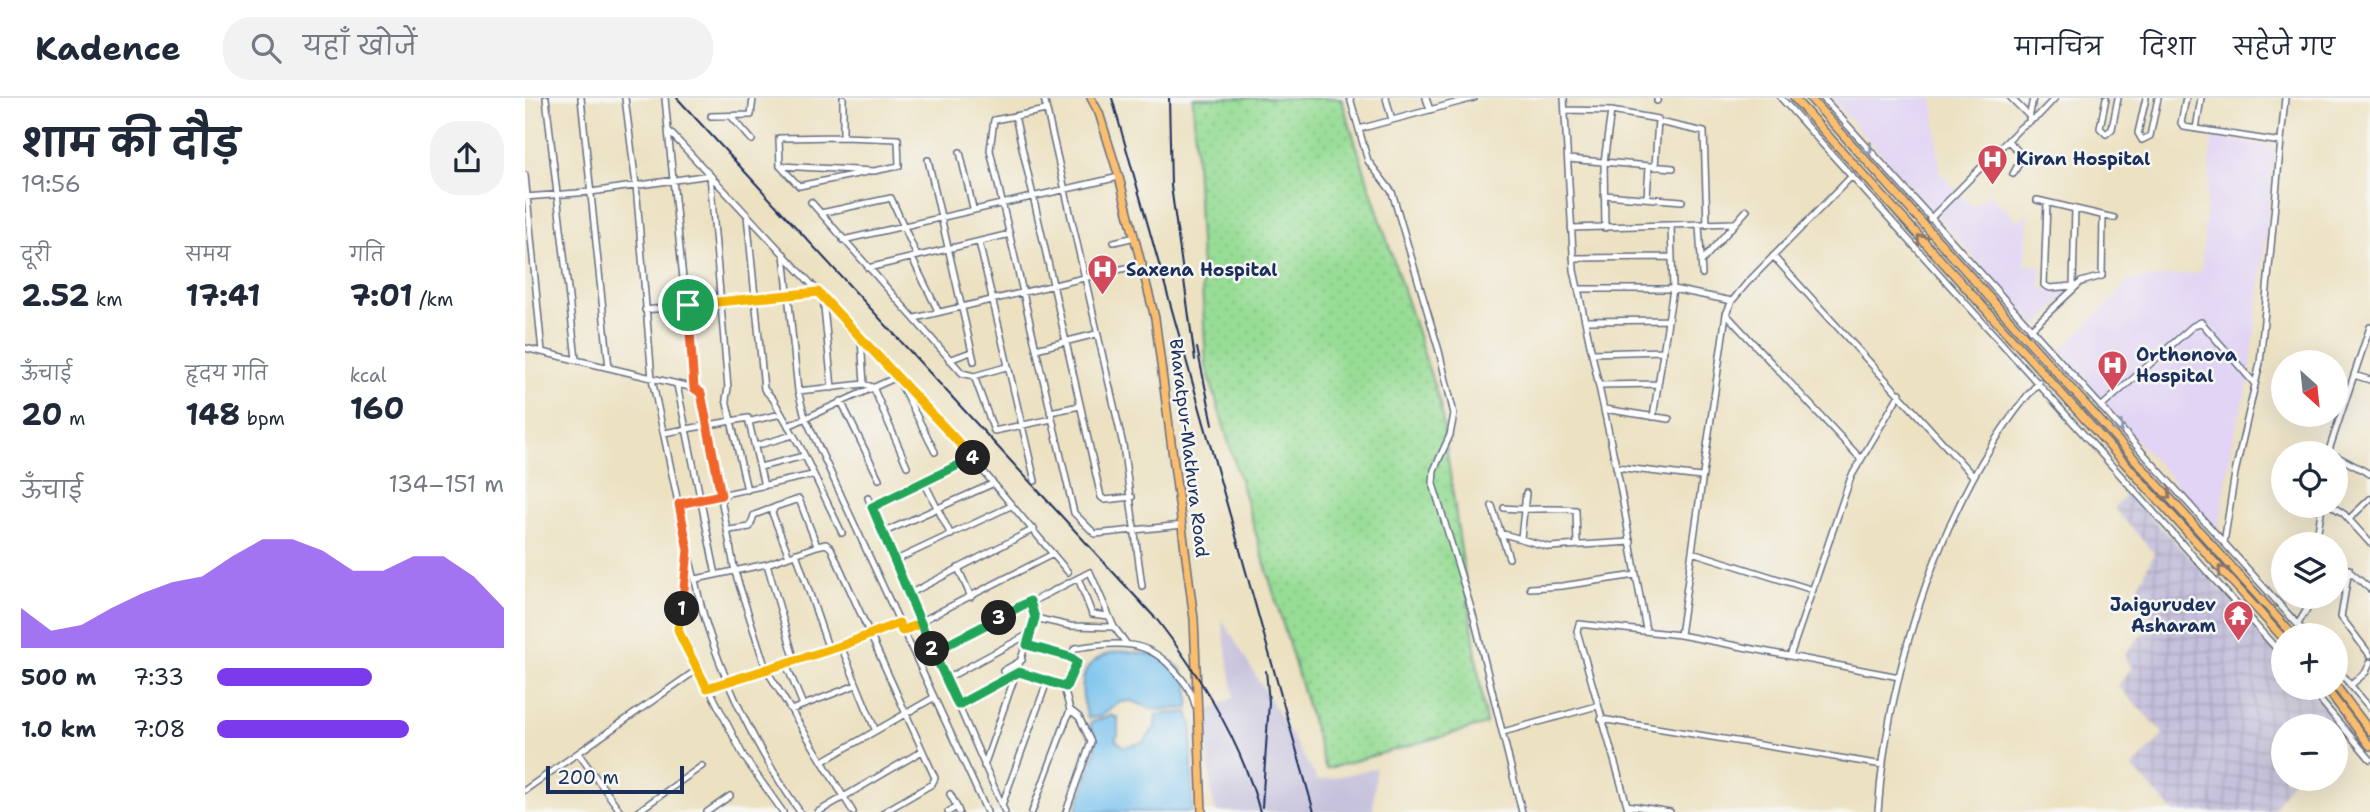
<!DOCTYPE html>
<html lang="hi">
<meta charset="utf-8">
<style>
:root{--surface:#fff;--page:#f2f2f3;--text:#1f2937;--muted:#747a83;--line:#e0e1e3;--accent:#7c3aed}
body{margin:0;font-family:"Shantell Sans","Playpen Sans Deva",sans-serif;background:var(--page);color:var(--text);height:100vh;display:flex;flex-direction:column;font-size:26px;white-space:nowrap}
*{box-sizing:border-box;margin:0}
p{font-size:23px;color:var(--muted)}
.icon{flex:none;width:38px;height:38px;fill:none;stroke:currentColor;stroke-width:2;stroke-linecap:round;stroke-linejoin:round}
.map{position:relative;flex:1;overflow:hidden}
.drawer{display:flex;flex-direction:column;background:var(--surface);width:525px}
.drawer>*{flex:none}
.needle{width:46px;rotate:153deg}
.buttons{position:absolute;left:1746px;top:252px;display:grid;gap:14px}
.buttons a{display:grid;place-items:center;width:77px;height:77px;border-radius:50%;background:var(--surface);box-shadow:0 7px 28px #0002;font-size:35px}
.scale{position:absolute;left:21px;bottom:18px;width:138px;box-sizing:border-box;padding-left:7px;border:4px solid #1b2f5e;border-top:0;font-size:19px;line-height:24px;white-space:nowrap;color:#1b2f5e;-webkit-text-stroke:5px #f6f6f2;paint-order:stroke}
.pin{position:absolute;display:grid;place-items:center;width:60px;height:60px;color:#fff;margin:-30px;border:4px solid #fff;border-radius:50%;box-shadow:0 2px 7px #0007}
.km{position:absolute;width:35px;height:35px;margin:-18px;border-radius:50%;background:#222;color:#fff;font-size:19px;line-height:35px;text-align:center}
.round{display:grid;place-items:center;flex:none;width:74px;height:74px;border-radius:28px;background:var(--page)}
.overview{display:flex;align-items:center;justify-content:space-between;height:119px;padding:0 21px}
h1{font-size:38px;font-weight:700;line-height:52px}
.stats{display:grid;grid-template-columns:repeat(3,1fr);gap:10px;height:119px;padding:7px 21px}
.stats div{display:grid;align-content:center}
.stats b{font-size:30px;font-weight:700}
.stats small{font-size:19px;font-weight:400}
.stats p{font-size:19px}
.chart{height:196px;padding:14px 21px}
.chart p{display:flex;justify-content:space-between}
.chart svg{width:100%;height:126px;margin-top:7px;fill:var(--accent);opacity:.7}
ul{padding:0 21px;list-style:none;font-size:23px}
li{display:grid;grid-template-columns:112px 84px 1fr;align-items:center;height:52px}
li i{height:18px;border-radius:9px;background:var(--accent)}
header{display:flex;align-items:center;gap:42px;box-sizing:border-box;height:98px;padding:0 35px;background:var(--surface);border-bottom:2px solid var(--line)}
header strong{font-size:33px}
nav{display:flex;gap:38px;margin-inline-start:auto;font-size:24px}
.search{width:490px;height:63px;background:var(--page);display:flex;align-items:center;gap:18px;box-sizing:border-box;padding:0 24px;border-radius:28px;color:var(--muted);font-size:26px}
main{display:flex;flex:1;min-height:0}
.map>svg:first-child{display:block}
</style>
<header>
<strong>Kadence</strong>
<div class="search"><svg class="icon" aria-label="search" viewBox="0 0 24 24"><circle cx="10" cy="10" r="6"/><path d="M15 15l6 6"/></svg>यहाँ खोजें</div>
<nav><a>मानचित्र</a><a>दिशा</a><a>सहेजे गए</a></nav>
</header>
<main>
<section class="drawer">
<div class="overview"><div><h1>शाम की दौड़</h1><p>19:56</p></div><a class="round"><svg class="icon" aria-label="share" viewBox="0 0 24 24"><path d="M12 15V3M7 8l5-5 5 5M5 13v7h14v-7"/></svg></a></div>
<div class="stats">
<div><p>दूरी</p><b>2.52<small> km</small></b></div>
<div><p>समय</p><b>17:41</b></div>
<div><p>गति</p><b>7:01<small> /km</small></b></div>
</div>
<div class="stats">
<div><p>ऊँचाई</p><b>20<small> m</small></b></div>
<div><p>हृदय गति</p><b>148<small> bpm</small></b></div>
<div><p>kcal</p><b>160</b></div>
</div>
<div class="chart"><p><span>ऊँचाई</span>134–151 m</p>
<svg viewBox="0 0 160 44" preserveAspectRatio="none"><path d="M0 44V30L10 38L20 36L30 30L40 25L50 21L60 19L70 12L80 6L90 6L100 10L110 17L120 17L130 12L140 12L150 19L160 30V44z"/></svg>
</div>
<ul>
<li><b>500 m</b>7:33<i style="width:54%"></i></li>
<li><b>1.0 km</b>7:08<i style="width:67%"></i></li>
</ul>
</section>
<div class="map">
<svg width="1845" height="714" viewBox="0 0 1845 714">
<defs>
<pattern id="industrial-grid" width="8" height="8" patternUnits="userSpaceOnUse" patternTransform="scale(1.75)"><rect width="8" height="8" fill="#c5c0db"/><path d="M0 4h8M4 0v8" fill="none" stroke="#a9a5be"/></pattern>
<pattern id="grass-dots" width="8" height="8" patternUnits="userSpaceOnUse" patternTransform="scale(1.75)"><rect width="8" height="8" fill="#98dd96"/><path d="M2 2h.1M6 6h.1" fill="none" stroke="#82be84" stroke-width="1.8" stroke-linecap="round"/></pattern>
</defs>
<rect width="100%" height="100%" fill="#f6f6f2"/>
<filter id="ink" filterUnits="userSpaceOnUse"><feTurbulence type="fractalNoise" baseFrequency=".0143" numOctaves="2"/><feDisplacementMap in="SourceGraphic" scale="14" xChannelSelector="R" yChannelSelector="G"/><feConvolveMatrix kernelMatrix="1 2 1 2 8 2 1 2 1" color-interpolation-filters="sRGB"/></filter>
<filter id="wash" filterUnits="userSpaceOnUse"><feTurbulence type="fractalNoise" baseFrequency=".00686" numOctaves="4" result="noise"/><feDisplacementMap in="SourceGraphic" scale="28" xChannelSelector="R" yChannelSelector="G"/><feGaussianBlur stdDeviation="1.57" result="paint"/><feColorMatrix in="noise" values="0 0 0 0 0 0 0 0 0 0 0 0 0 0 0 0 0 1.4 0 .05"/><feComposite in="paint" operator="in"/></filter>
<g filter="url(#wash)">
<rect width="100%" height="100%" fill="#ece1c1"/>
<!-- built -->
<path fill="#e1d4f4" d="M 1306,0 L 1408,0 L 1415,75 L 1448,109 L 1464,95 L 1492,123 L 1504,113 L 1500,167 L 1517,167 L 1517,192 L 1545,192 L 1512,229 Z
M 1687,40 L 1750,49 L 1725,279 L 1708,341 L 1694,432 L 1598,328 L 1535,253 L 1592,197 L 1601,183 L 1676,174 Z"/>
<!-- industrial -->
<path fill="url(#industrial-grid)" d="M 1603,396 L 1714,511 L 1759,562 L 1759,590 L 1783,590 L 1820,632 L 1811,640 L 1811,628 L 1759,628 L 1759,681 L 1767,681 L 1747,714 L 1649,714 L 1607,670 L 1639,636 L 1593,588 L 1607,569 L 1599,557 L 1629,522 L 1609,498 L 1629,455 L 1589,410 Z"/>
<!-- railway -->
<path fill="#c5c0db" d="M 696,519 L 793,683 L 851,670 L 848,714 L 691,714 L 686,695 L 681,615 L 709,599 Z"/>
<!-- grass -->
<path fill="url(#grass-dots)" stroke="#5a867a" stroke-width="2" d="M 668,0 L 816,0 L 915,306 L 961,626 L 801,671 L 681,268 Z"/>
<!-- water -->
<path fill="#74c1ee" stroke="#4878a6" stroke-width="2" d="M 596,553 C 636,557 668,558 664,610 L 630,612 L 607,603 L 595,604 L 574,619 L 563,620 C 552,585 554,560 596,553 Z
M 663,614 L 667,627 L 667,714 L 551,714 L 571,651 L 565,625 L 586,617 L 593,620 L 593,637 L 590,641 L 599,649 L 619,644 L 630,629 L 631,617 Z"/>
</g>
<g filter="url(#ink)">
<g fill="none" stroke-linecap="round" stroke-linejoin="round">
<defs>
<path id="minor" d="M 21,0 L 51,261
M 56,0 L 84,270
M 100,0 L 111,87 L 127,281 L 163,452 L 161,489 L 154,531 L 219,659 L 258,714
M 140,0 L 143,32 L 437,348 L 543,474
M 318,0 L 318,39
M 519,0 L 598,347 L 617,488
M 825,0 L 843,63 L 867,94 L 914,253 L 929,316 L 925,337 L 909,372 L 908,386 L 949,520 L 997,714
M 861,0 L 867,22
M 901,0 L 905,12
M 1039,0 L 1049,172 L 1094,382 L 1121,532
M 1256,0 L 1759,559
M 1298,0 L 1782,537
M 1486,0 L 1505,19
M 1581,0 L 1575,30 L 1581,36 L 1587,31 L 1593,0
M 1621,0 L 1613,35 L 1617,42 L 1625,38 L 1633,0
M 1661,0 L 1656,25 L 1659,29 L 1756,44
M 1132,3 L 1133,0
M 521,12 L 490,18 L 576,399 L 580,402 L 607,399
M 1041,12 L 1086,13 L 1133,21 L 1130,69
M 186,18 L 226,17 L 228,0
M 206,18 L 227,42
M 490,18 L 469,22 L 465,52 L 549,415 L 570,436 L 658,427
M 1504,21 L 1508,0
M 1134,24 L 1179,34 L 1182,127
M 834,31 L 949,0
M 1671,31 L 1676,0
M 143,32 L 169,290
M 318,39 L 373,41 L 374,68 L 349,73 L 255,68 L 254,40 Z
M 1483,43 L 1498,58 L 1488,76
M 435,54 L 448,110
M 1043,61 L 1148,70
M 403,62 L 449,263
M 255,68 L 274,88 L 342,74
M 0,77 L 17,254
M 1079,97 L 1157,103
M 0,99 L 66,94 L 185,77 L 203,290 L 201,301 L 222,392
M 1122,99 L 1124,69
M 1512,102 L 1589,120
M 286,104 L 437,275 L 449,278 L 481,269
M 1522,105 L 1519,187 L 1525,190 L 1548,188
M 296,115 L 366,100 L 392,158
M 222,117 L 239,291 L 248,301 L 276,350 L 317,435
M 1405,121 L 1496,29 L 1513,18 L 1530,0
M 1174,127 L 1177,176
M 1046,130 L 1209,125
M 1080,130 L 1079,64 L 1086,13
M 318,142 L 594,79
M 454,144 L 510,383
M 589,144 L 610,139
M 259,156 L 273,293
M 1248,158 L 1448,378
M 387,160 L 413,213
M 1048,160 L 1147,159
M 1176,164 L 1222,112
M 343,170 L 485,136
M 1548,188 L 1550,111
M 1053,191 L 1148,191 L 1207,203
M 298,199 L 307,290
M 120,212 L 293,194
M 1201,216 L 1335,360
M 390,220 L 618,166
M 1060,223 L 1143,222
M 1505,232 L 1556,184 L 1577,178 L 1578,118
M 336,241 L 339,286
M 0,250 L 169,290 L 176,295 L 210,474 L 241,571 L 328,714
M 511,251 L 571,236
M 1068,255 L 1139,253
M 424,262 L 446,254
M 1829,277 L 1845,282
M 449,278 L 469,333 L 527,321
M 152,287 L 191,477
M 1075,287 L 1133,286
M 316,303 L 354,381
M 1576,309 L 1668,228 L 1676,224 L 1730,286
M 1079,311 L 1144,321
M 525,314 L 555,308
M 1128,319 L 1148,191 L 1146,128
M 226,323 L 256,316
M 263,328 L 372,279 L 410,354
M 139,335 L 223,320 L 239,388
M 230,348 L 268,337
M 1803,355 L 1845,229
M 1811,358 L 1845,376
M 382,368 L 348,289 L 339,286 L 273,293 L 280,319 L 462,714
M 235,369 L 279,358
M 1091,369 L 1176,379
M 399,384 L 426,437
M 343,400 L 480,714
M 154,406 L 287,377
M 967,408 L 984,460
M 1807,408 L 1819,416 L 1845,445
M 347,409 L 448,361
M 979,410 C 1005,413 1026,409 1051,412 L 1052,447
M 1824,421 L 1845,401
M 204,432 L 225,429 L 229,417 L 248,410
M 357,435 L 467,386
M 975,435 L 1024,449 L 1106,444
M 996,440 L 1001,395
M 1699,445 L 1710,375 L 1735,265 L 1760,0
M 1791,446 L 1797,408
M 1167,454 L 1288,492
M 163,455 C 170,479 174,504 182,528 C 203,594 235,657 275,714
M 271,455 L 304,552
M 264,458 L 247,415 L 250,409 L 274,401 L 292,448
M 1811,462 L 1845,491
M 369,463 L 486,408
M 242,466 L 270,563
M 433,470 L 446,499
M 1824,471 L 1816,519 L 1845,557
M 553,480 L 567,516 L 584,518
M 171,481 L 242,466 L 292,448 L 301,446 L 306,450 L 410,680 L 407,686 L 359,714
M 1005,490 L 1037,488 L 1111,477
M 384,496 L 509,431
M 510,520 L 545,528 L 589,529
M 1773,526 L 1782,511 L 1783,499
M 377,533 L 528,456
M 1155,537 L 1201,216 L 1207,203 L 1222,185 L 1327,78
M 316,548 L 350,631
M 409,554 L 565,474 L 589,529 L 601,545
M 1265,558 L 1326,379 L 1375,295
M 545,559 L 550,550 C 589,545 619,539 647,570 C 659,583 666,591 670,607
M 261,566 L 278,607
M 1811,570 L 1845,610
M 478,573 L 497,562
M 421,581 L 506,535
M 1826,587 L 1841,574 L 1845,564
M 182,590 L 304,552 L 374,525
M 1785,590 L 1845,661
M 433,607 L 494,574 L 541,589 L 553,567 L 551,562 L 502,547
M 266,612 L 331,587
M 1076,621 L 1358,667
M 978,634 L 1072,608
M 53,655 L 96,714
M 298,663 L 408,600
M 459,668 L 510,520 L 505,503
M 0,692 L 173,571
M 425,696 L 432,709
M 477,707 L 522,584
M 1102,707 L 1145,714
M 112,714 L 177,668
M 182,714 L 205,698
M 293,714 L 397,653
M 423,714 L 432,709 L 434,714
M 507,714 L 545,612 L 539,590
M 541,714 L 566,644 L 554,619 L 545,612
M 1104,714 L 1052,533 L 1054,526 L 1155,537 L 1374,579
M 1353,714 C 1362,573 1419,391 1514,284"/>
<path id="highway" d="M 566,0 L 574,15 L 594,79 L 630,220 L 669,521 L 677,714
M 1269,0 L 1759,541
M 1285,0 L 1768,537
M 1811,588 L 1845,633
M 1801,590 L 1845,648"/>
</defs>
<!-- minor casing -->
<use href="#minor" stroke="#646d81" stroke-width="8"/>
<!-- highway casing -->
<use href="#highway" stroke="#646d81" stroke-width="10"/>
<!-- minor -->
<use href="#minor" stroke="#fff" stroke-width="5"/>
<!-- highway -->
<use href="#highway" stroke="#fbbe6e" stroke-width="7"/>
<!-- rail -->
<path stroke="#1b2f5e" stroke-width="2" d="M 152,0 L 633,523 C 676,579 717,645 735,714
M 587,0 L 789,714
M 644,0 L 646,88 L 670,262
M 672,250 L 688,326
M 737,709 L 744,604 L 741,573"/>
</g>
<!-- one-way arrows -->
<defs><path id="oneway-chevron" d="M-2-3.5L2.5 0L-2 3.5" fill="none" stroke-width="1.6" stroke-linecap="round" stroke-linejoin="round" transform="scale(1.75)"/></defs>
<g stroke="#8d97ae">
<use href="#oneway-chevron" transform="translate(1343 51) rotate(49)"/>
<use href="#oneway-chevron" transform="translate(1594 330) rotate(48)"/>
</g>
<g stroke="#8b7666">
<use href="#oneway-chevron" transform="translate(1396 141) rotate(-131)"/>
<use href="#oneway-chevron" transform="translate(1642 397) rotate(48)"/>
<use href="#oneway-chevron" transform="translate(1697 472) rotate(-132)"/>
</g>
</g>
<g fill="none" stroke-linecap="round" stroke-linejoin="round" filter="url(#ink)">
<defs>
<path id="split-1" d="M 157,511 L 163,452 L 154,406 L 196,397 L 176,295 L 169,290 L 163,207"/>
<path id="split-2" d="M 157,511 L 153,531 L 156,539 L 182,590 L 316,548 L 374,525 L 377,533 L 396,525 L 407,551"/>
<path id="split-3" d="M 407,551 L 433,607 L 494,574 L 541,589 L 552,564 L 545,559 L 502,547 L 510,520 L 505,503 L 474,520"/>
<path id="split-4" d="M 448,360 L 347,409 L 408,554 L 474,520"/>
<path id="split-5" d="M 163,207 L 293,194 L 448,360"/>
</defs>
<!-- split-1 casing -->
<use href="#split-1" stroke="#fff" stroke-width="14"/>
<!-- split-2 casing -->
<use href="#split-2" stroke="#fff" stroke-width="14"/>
<!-- split-3 casing -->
<use href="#split-3" stroke="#fff" stroke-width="14"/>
<!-- split-4 casing -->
<use href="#split-4" stroke="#fff" stroke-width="14"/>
<!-- split-5 casing -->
<use href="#split-5" stroke="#fff" stroke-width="14"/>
<!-- split-1 -->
<use href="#split-1" stroke="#f0652b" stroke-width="9"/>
<!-- split-2 -->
<use href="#split-2" stroke="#f5b400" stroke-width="9"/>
<!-- split-3 -->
<use href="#split-3" stroke="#22a559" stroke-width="9"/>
<!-- split-4 -->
<use href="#split-4" stroke="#22a559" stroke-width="9"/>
<!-- split-5 -->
<use href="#split-5" stroke="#f5b400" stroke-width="9"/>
</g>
<!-- icons -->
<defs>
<symbol id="hospital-pin" viewBox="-11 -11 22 30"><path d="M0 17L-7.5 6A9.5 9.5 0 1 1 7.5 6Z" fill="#d1495b" stroke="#f6f6f2"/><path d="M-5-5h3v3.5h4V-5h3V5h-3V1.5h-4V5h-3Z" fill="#fff"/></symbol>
<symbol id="temple-pin" viewBox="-11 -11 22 30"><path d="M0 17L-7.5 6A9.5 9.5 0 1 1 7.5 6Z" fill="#d1495b" stroke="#f6f6f2"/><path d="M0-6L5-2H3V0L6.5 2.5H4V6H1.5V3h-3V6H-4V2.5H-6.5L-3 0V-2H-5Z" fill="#fff"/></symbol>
</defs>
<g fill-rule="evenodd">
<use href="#hospital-pin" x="1450" y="44" width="35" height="47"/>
<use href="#hospital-pin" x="560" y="154" width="35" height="47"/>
<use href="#hospital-pin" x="1570" y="250" width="35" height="47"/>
<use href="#temple-pin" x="1696" y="500" width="35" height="47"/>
</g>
<g text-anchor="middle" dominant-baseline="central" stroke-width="5" stroke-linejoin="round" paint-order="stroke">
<!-- poi labels -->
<g font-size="18" font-weight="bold" fill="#1b2f5e" stroke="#f6f6f2" text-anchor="start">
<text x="1491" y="61">Kiran Hospital</text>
<text x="601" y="172">Saxena Hospital</text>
<text x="1611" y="257">Orthonova<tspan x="1611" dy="21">Hospital</tspan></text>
<text x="1691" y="507" text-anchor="end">Jaigurudev<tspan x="1691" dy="21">Asharam</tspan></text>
</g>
<!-- street labels -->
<g font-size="18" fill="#1b2f5e" stroke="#f6f6f2">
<text transform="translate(664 350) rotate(83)">Bharatpur-Mathura Road</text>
</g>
</g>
</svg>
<div class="buttons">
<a><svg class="needle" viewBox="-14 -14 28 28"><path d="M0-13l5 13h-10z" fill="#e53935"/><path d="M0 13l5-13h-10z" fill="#747a83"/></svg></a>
<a><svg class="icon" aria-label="locate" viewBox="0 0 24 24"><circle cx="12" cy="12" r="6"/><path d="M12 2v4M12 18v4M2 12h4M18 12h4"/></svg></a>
<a><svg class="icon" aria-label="layers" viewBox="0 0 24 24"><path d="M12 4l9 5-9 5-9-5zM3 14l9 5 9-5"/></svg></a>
<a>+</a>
<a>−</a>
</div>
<div class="scale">200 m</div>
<div class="pin" style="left:163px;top:207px;background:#1e9e55"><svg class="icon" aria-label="arrive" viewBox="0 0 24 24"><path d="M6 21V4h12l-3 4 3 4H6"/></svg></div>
<b class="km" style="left:157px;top:511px">1</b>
<b class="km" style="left:407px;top:551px">2</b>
<b class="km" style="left:474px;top:520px">3</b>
<b class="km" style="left:448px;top:360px">4</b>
</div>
</main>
